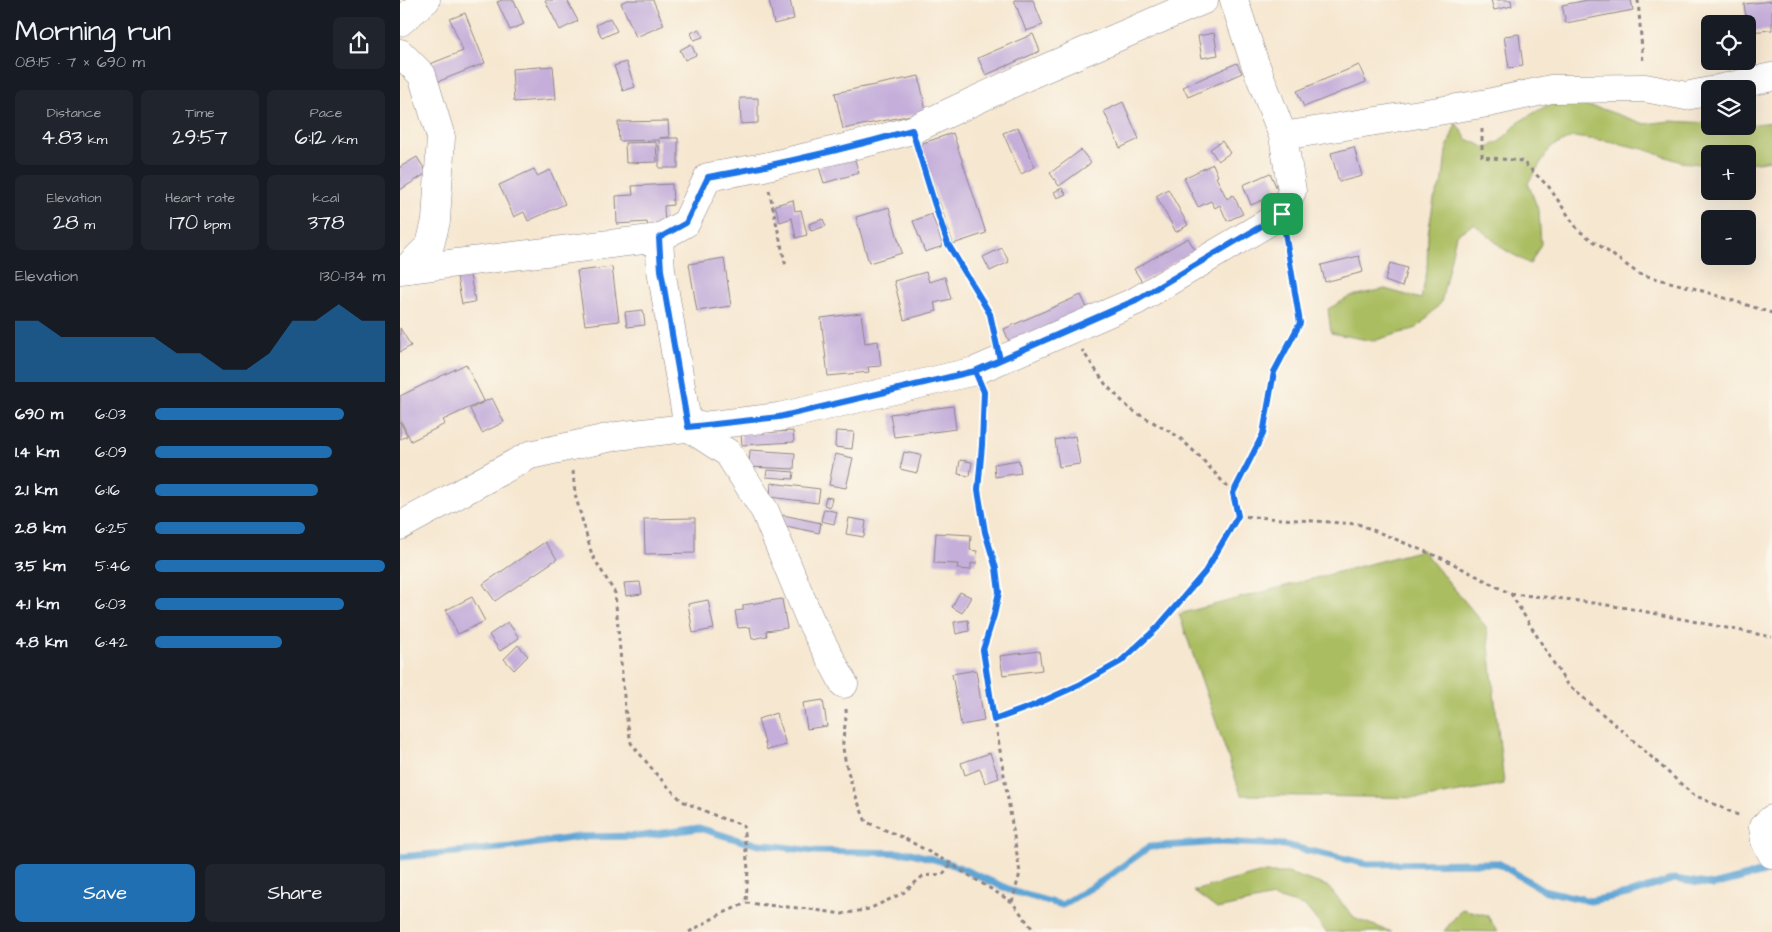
<!DOCTYPE html>
<meta charset="utf-8">
<style>
:root{--surface:#171b24;--page:#20242c;--text:#f1f3f6;--muted:#9ea1a6;--accent:#1f6fb2}
body{margin:0;font-family:"Architects Daughter",sans-serif;background:var(--page);color:var(--text);height:100vh;display:flex;flex-direction:column;font-size:19px;white-space:nowrap}
*{box-sizing:border-box;margin:0}
p{font-size:16px;color:var(--muted)}
.icon{flex:none;width:28px;height:28px;fill:none;stroke:currentColor;stroke-width:2;stroke-linecap:round;stroke-linejoin:round}
.map{position:relative;flex:1;overflow:hidden}
.drawer{display:flex;flex-direction:column;background:var(--surface);width:400px}
.drawer>*{flex:none}
.buttons{position:absolute;left:1301px;top:15px;display:grid;gap:10px}
.buttons a{display:grid;place-items:center;width:55px;height:55px;border-radius:8px;background:var(--surface);box-shadow:0 5px 20px #0002;font-size:25px}
.pin{position:absolute;display:grid;place-items:center;width:42px;height:42px;color:#fff;margin:-21px;border-radius:10px;box-shadow:0 2px 8px #0006}
.round{display:grid;place-items:center;flex:none;width:52px;height:52px;border-radius:8px;background:var(--page)}
.summary{display:flex;align-items:center;justify-content:space-between;height:85px;padding:0 15px}
h1{font-size:28px;font-weight:600;line-height:38px}
.stats{display:grid;grid-template-columns:repeat(3,1fr);gap:8px;height:85px;padding:5px 15px}
.stats div{display:grid;align-content:center;border-radius:8px;background:var(--page);text-align:center}
.stats b{font-size:21px;font-weight:600}
.stats small{font-size:14px;font-weight:400}
.stats p{font-size:14px}
.chart{height:140px;padding:10px 15px}
.chart p{display:flex;justify-content:space-between}
.chart svg{width:100%;height:90px;margin-top:5px;fill:var(--accent);opacity:.7}
.cta{display:flex;gap:10px;margin-top:auto;padding:10px 15px}
.cta a{flex:1;height:58px;border-radius:8px;background:var(--accent);color:#fff;font-size:20px;font-weight:600;line-height:58px;text-align:center}
.cta a+a{background:var(--page);color:var(--text)}
ul{padding:0 15px;list-style:none;font-size:16px}
li{display:grid;grid-template-columns:80px 60px 1fr;align-items:center;height:38px}
li i{height:12px;border-radius:6px;background:var(--accent)}
main{display:flex;flex:1;min-height:0}
.map>svg:first-child{display:block}
</style>
<main>
<section class="drawer">
<div class="summary"><div><h1>Morning run</h1><p>08:15 · 7 × 690 m</p></div><a class="round"><svg class="icon" aria-label="share" viewBox="0 0 24 24"><path d="M12 15V3M7 8l5-5 5 5M5 13v7h14v-7"/></svg></a></div>
<div class="stats">
<div><p>Distance</p><b>4.83<small> km</small></b></div>
<div><p>Time</p><b>29:57</b></div>
<div><p>Pace</p><b>6:12<small> /km</small></b></div>
</div>
<div class="stats">
<div><p>Elevation</p><b>28<small> m</small></b></div>
<div><p>Heart rate</p><b>170<small> bpm</small></b></div>
<div><p>kcal</p><b>378</b></div>
</div>
<div class="chart"><p><span>Elevation</span>130–134 m</p>
<svg viewBox="0 0 160 44" preserveAspectRatio="none"><path d="M0 44V14L10 14L20 22L30 22L40 22L50 22L60 22L70 30L80 30L90 38L100 38L110 30L120 14L130 14L140 6L150 14L160 14V44z"/></svg>
</div>
<ul>
<li><b>690 m</b>6:03<i style="width:82%"></i></li>
<li><b>1.4 km</b>6:09<i style="width:77%"></i></li>
<li><b>2.1 km</b>6:16<i style="width:71%"></i></li>
<li><b>2.8 km</b>6:25<i style="width:65%"></i></li>
<li><b>3.5 km</b>5:46<i style="width:100%"></i></li>
<li><b>4.1 km</b>6:03<i style="width:82%"></i></li>
<li><b>4.8 km</b>6:42<i style="width:55%"></i></li>
</ul>
<div class="cta"><a>Save</a><a>Share</a></div>
</section>
<div class="map">
<svg width="1372" height="932" viewBox="0 0 1372 932">
<rect width="100%" height="100%" fill="#fbf7ec"/>
<filter id="ink" filterUnits="userSpaceOnUse"><feTurbulence type="fractalNoise" baseFrequency=".02" numOctaves="2"/><feDisplacementMap in="SourceGraphic" scale="10" xChannelSelector="R" yChannelSelector="G"/><feConvolveMatrix kernelMatrix="1 2 1 2 8 2 1 2 1" color-interpolation-filters="sRGB"/></filter>
<filter id="wash" filterUnits="userSpaceOnUse"><feTurbulence type="fractalNoise" baseFrequency=".0096" numOctaves="4" result="noise"/><feDisplacementMap in="SourceGraphic" scale="20" xChannelSelector="R" yChannelSelector="G"/><feGaussianBlur stdDeviation="1.12" result="paint"/><feColorMatrix in="noise" values="0 0 0 0 0 0 0 0 0 0 0 0 0 0 0 0 0 1.4 0 .05"/><feComposite in="paint" operator="in"/></filter>
<g filter="url(#wash)">
<rect width="100%" height="100%" fill="#f6e7d0"/>
<!-- green -->
<path fill="#aabd60" stroke="#66704e" d="M 1151,103 L 1174,103 L 1202,109 L 1245,124 L 1270,121 L 1310,123 L 1310,126 L 1348,126 L 1348,125 L 1372,122 L 1372,160 L 1348,163 L 1348,154 L 1310,154 L 1310,165 L 1281,162 L 1243,149 L 1208,141 L 1172,137 L 1150,148 L 1128,183 L 1139,212 L 1141,244 L 1130,264 L 1105,250 L 1074,224 L 1056,235 L 1041,303 L 1017,328 L 973,341 L 931,333 L 928,309 L 951,296 L 985,289 L 1021,299 L 1027,271 L 1028,234 L 1034,199 L 1043,179 L 1046,151 L 1056,123 L 1067,139 L 1087,148 L 1100,141 L 1120,121 Z
M 1022,550 L 1087,628 L 1104,784 L 1026,798 L 841,795 L 779,614 Z
M 859,873 L 888,873 L 927,886 L 956,919 L 992,932 L 926,932 L 906,907 L 873,897 L 817,909 L 793,891 Z
M 1062,909 L 1087,915 L 1098,932 L 1044,931 Z"/>
<g fill="none" stroke-linecap="round" stroke-linejoin="round">
<!-- stream -->
<path stroke="#5fa5d5" stroke-width="7" d="M 0,857 L 111,847 L 179,837 L 243,836 L 299,828 L 345,842 L 413,851 L 511,853 L 551,864 L 615,892 L 662,905 L 702,881 L 749,847 L 819,842 L 884,845 L 967,864 L 1098,863 L 1143,890 L 1190,901 L 1232,893 L 1274,879 L 1313,885 L 1372,870"/>
</g>
<g id="blocks">
<!-- building -->
<path fill="#c5afda" d="M 102,0 L 114,0 L 124,24 L 110,30 L 97,2 Z
M 145,0 L 167,0 L 178,21 L 160,30 Z
M 227,0 L 253,0 L 264,25 L 236,37 L 221,3 Z
M 369,0 L 390,0 L 394,19 L 374,24 Z
M 614,0 L 633,0 L 643,25 L 626,31 Z
M 1091,0 L 1111,0 L 1112,6 L 1094,10 Z
M 1188,0 L 1231,0 L 1233,10 L 1166,23 L 1162,5 Z
M 1372,1 L 1372,30 L 1348,32 L 1344,4 Z
M 65,13 L 85,63 L 37,82 L 30,64 L 63,51 L 50,19 Z
M 210,18 L 217,31 L 202,38 L 196,25 Z
M 299,29 L 303,37 L 294,40 L 291,33 Z
M 814,33 L 818,55 L 802,58 L 798,36 Z
M 633,34 L 640,51 L 586,75 L 578,58 Z
M 1119,34 L 1123,66 L 1109,68 L 1104,36 Z
M 291,44 L 296,55 L 285,60 L 280,50 Z
M 226,62 L 235,87 L 223,91 L 214,66 Z
M 837,63 L 842,73 L 788,97 L 783,87 Z
M 959,65 L 966,82 L 904,107 L 897,91 Z
M 153,66 L 156,99 L 114,102 L 112,69 Z
M 519,76 L 526,112 L 443,129 L 435,93 Z
M 340,98 L 358,98 L 358,123 L 341,124 Z
M 723,102 L 739,139 L 720,148 L 704,111 Z
M 268,121 L 269,137 L 259,138 L 278,138 L 278,168 L 259,168 L 259,140 L 219,141 L 218,122 Z
M 618,127 L 635,167 L 621,174 L 603,133 Z
M 553,133 L 586,233 L 553,244 L 520,144 Z
M 822,141 L 830,153 L 818,161 L 810,149 Z
M 256,142 L 257,162 L 226,163 L 225,143 Z
M 954,147 L 962,176 L 939,182 L 931,153 Z
M 681,150 L 691,163 L 659,186 L 650,173 Z
M 17,157 L 27,173 L 0,190 L 0,167 Z
M 454,157 L 459,173 L 424,183 L 419,167 Z
M 813,164 L 818,176 L 816,177 L 827,199 L 833,195 L 843,214 L 827,221 L 820,205 L 815,208 L 811,201 L 798,207 L 784,178 Z
M 134,169 L 137,176 L 150,170 L 165,204 L 128,221 L 124,212 L 114,217 L 99,185 Z
M 870,173 L 879,193 L 851,205 L 843,185 Z
M 272,184 L 273,205 L 264,206 L 265,228 L 248,229 L 247,222 L 217,224 L 216,196 L 233,195 L 232,186 Z
M 662,188 L 666,194 L 657,198 L 654,192 Z
M 768,189 L 788,225 L 776,232 L 756,196 Z
M 393,200 L 395,211 L 401,210 L 407,235 L 396,238 L 392,218 L 380,222 L 375,205 Z
M 489,207 L 502,253 L 469,263 L 456,217 Z
M 532,214 L 543,246 L 525,252 L 513,221 Z
M 423,219 L 426,226 L 411,231 L 409,224 Z
M 788,238 L 795,250 L 742,282 L 734,269 Z
M 602,248 L 609,262 L 590,271 L 583,257 Z
M 959,256 L 963,272 L 925,282 L 921,265 Z
M 324,258 L 331,306 L 297,311 L 289,264 Z
M 990,263 L 1007,268 L 1002,287 L 985,281 Z
M 212,267 L 219,321 L 185,325 L 177,271 Z
M 526,272 L 529,282 L 545,277 L 551,299 L 534,303 L 537,311 L 504,320 L 494,281 Z
M 70,275 L 75,302 L 62,304 L 57,277 Z
M 681,295 L 688,310 L 610,344 L 604,329 Z
M 243,310 L 245,325 L 227,327 L 225,312 Z
M 461,313 L 465,343 L 478,341 L 481,366 L 468,367 L 469,372 L 428,376 L 421,318 Z
M 0,328 L 11,346 L 0,352 Z
M 66,364 L 84,401 L 43,420 L 45,424 L 11,441 L 0,419 L 0,396 Z
M 92,398 L 104,422 L 82,433 L 70,409 Z
M 553,406 L 556,429 L 494,437 L 490,414 Z
M 0,422 L 7,436 L 0,439 Z
M 393,431 L 394,442 L 342,445 L 341,434 Z
M 436,431 L 454,432 L 452,449 L 435,447 Z
M 675,436 L 680,464 L 659,467 L 655,440 Z
M 350,450 L 395,453 L 394,469 L 349,467 Z
M 504,452 L 521,455 L 517,473 L 500,469 Z
M 435,454 L 453,458 L 446,488 L 429,485 Z
M 560,460 L 572,462 L 570,476 L 558,474 Z
M 619,460 L 621,473 L 595,477 L 594,464 Z
M 367,470 L 394,472 L 393,479 L 366,477 Z
M 371,483 L 420,489 L 418,503 L 370,497 Z
M 426,497 L 432,498 L 430,507 L 424,505 Z
M 424,509 L 437,512 L 434,524 L 421,521 Z
M 383,515 L 421,523 L 419,533 L 381,525 Z
M 295,518 L 295,553 L 245,554 L 244,519 Z
M 449,518 L 466,521 L 464,537 L 446,534 Z
M 536,533 L 571,535 L 570,550 L 577,551 L 576,564 L 571,563 L 571,570 L 557,569 L 558,564 L 534,563 Z
M 145,542 L 157,559 L 95,601 L 83,584 Z
M 240,582 L 242,594 L 226,596 L 224,583 Z
M 560,592 L 571,597 L 562,613 L 552,607 Z
M 72,597 L 85,621 L 58,634 L 46,610 Z
M 382,599 L 387,628 L 366,631 L 367,636 L 352,639 L 350,627 L 338,628 L 335,611 L 343,610 L 343,605 Z
M 308,600 L 314,629 L 293,633 L 288,604 Z
M 568,620 L 569,631 L 556,634 L 554,622 Z
M 108,622 L 119,638 L 100,651 L 89,635 Z
M 118,645 L 128,656 L 114,670 L 104,659 Z
M 639,651 L 642,670 L 603,675 L 600,656 Z
M 576,670 L 584,721 L 561,725 L 552,674 Z
M 423,700 L 427,726 L 407,729 L 403,703 Z
M 376,713 L 386,745 L 367,750 L 358,719 Z
M 590,753 L 599,778 L 585,783 L 580,769 L 565,775 L 561,763 Z"/>
</g>
</g>
<g filter="url(#ink)">
<use href="#blocks" fill-opacity="0" stroke="#8c8486" stroke-width="1"/>
<g fill="none" stroke-linecap="round" stroke-linejoin="round">
<defs>
<path id="street" d="M 0,22 L 26,0
M 0,53 L 22,75 L 41,137 L 36,221 L 30,245 L 6,269
M 1318,89 L 1372,77
M 883,136 L 1088,103 L 1151,89 L 1245,88 L 1286,96 L 1310,91
M 259,238 L 261,270 L 288,427 L 328,453 L 365,511 L 410,620 L 444,684
M 0,270 L 259,238 L 286,223 L 308,177 L 364,167 L 469,142 L 512,130 L 632,74 L 804,0
M 0,526 L 130,455 L 217,436 L 379,417 L 575,371 L 736,301 L 882,214 L 892,191 L 883,136 L 854,61 L 834,0
M 1372,819 L 1363,827 L 1365,841 L 1372,854"/>
</defs>
<!-- street casing -->
<use href="#street" stroke="#8c8486" stroke-width="29"/>
<!-- path -->
<path stroke="#8c8486" stroke-width="3" stroke-dasharray="4 4" stroke-linecap="butt" d="M 1238,0 L 1243,62
M 1082,129 L 1082,157 L 1122,161 L 1149,187 L 1178,230 L 1239,274 L 1293,288 L 1372,313
M 519,154 L 548,245 L 590,314 L 595,336
M 369,190 L 386,267
M 584,394 L 582,445 L 578,490 L 585,532 L 596,568 L 599,592 L 594,615 L 583,650 L 595,720
M 173,471 L 175,494 L 192,555 L 215,593 L 225,708 L 231,743 L 257,775 L 282,801 L 321,818 L 343,825 L 348,869 L 346,903
M 833,493 L 863,434 L 874,372 L 900,323 L 887,240
M 838,516 L 958,524 L 1044,559 L 1111,594 L 1166,683 L 1226,734 L 1292,794 L 1340,816
M 1111,594 L 1165,599 L 1227,608 L 1372,637
M 446,709 C 447,722 442,735 443,748 C 447,774 456,798 466,822 L 502,837 L 551,864 L 612,902 L 635,932
M 612,902 L 620,873 L 595,720 L 632,706 L 679,685 L 720,662 L 757,628 L 805,572 L 838,516 L 833,493 L 801,458 L 779,437 L 730,409 L 706,385 L 682,350
M 289,932 L 317,916 L 346,903 L 409,909 L 442,914 L 469,909 L 503,893 L 523,876 L 543,874 L 551,864"/>
<!-- street -->
<use href="#street" stroke="#fff" stroke-width="28"/>
</g>
</g>
<g fill="none" stroke-linecap="round" stroke-linejoin="round" filter="url(#ink)">
<defs>
<path id="route" d="M 882,214 L 736,300 L 575,371 L 379,417 L 288,427 L 261,270 L 259,238 L 286,223 L 308,177 C 377,165 445,149 512,130 L 534,202 L 548,244 L 590,314 L 600,360 L 575,371 L 584,392 L 582,445 L 578,490 L 585,532 L 596,568 L 599,592 L 594,615 L 583,650 L 594,720 L 632,706 L 679,685 L 720,662 L 757,628 L 805,572 L 838,516 L 833,493 L 863,434 L 874,372 L 900,323 L 882,214"/>
</defs>
<!-- route casing -->
<use href="#route" stroke="#fff" stroke-width="10"/>
<!-- route -->
<use href="#route" stroke="#1a73e8" stroke-width="6"/>
</g>
</svg>
<div class="buttons">
<a><svg class="icon" aria-label="locate" viewBox="0 0 24 24"><circle cx="12" cy="12" r="6"/><path d="M12 2v4M12 18v4M2 12h4M18 12h4"/></svg></a>
<a><svg class="icon" aria-label="layers" viewBox="0 0 24 24"><path d="M12 4l9 5-9 5-9-5zM3 14l9 5 9-5"/></svg></a>
<a>+</a>
<a>−</a>
</div>
<div class="pin" style="left:882px;top:214px;background:#1e9e55"><svg class="icon" aria-label="arrive" viewBox="0 0 24 24"><path d="M6 21V4h12l-3 4 3 4H6"/></svg></div>
</div>
</main>
